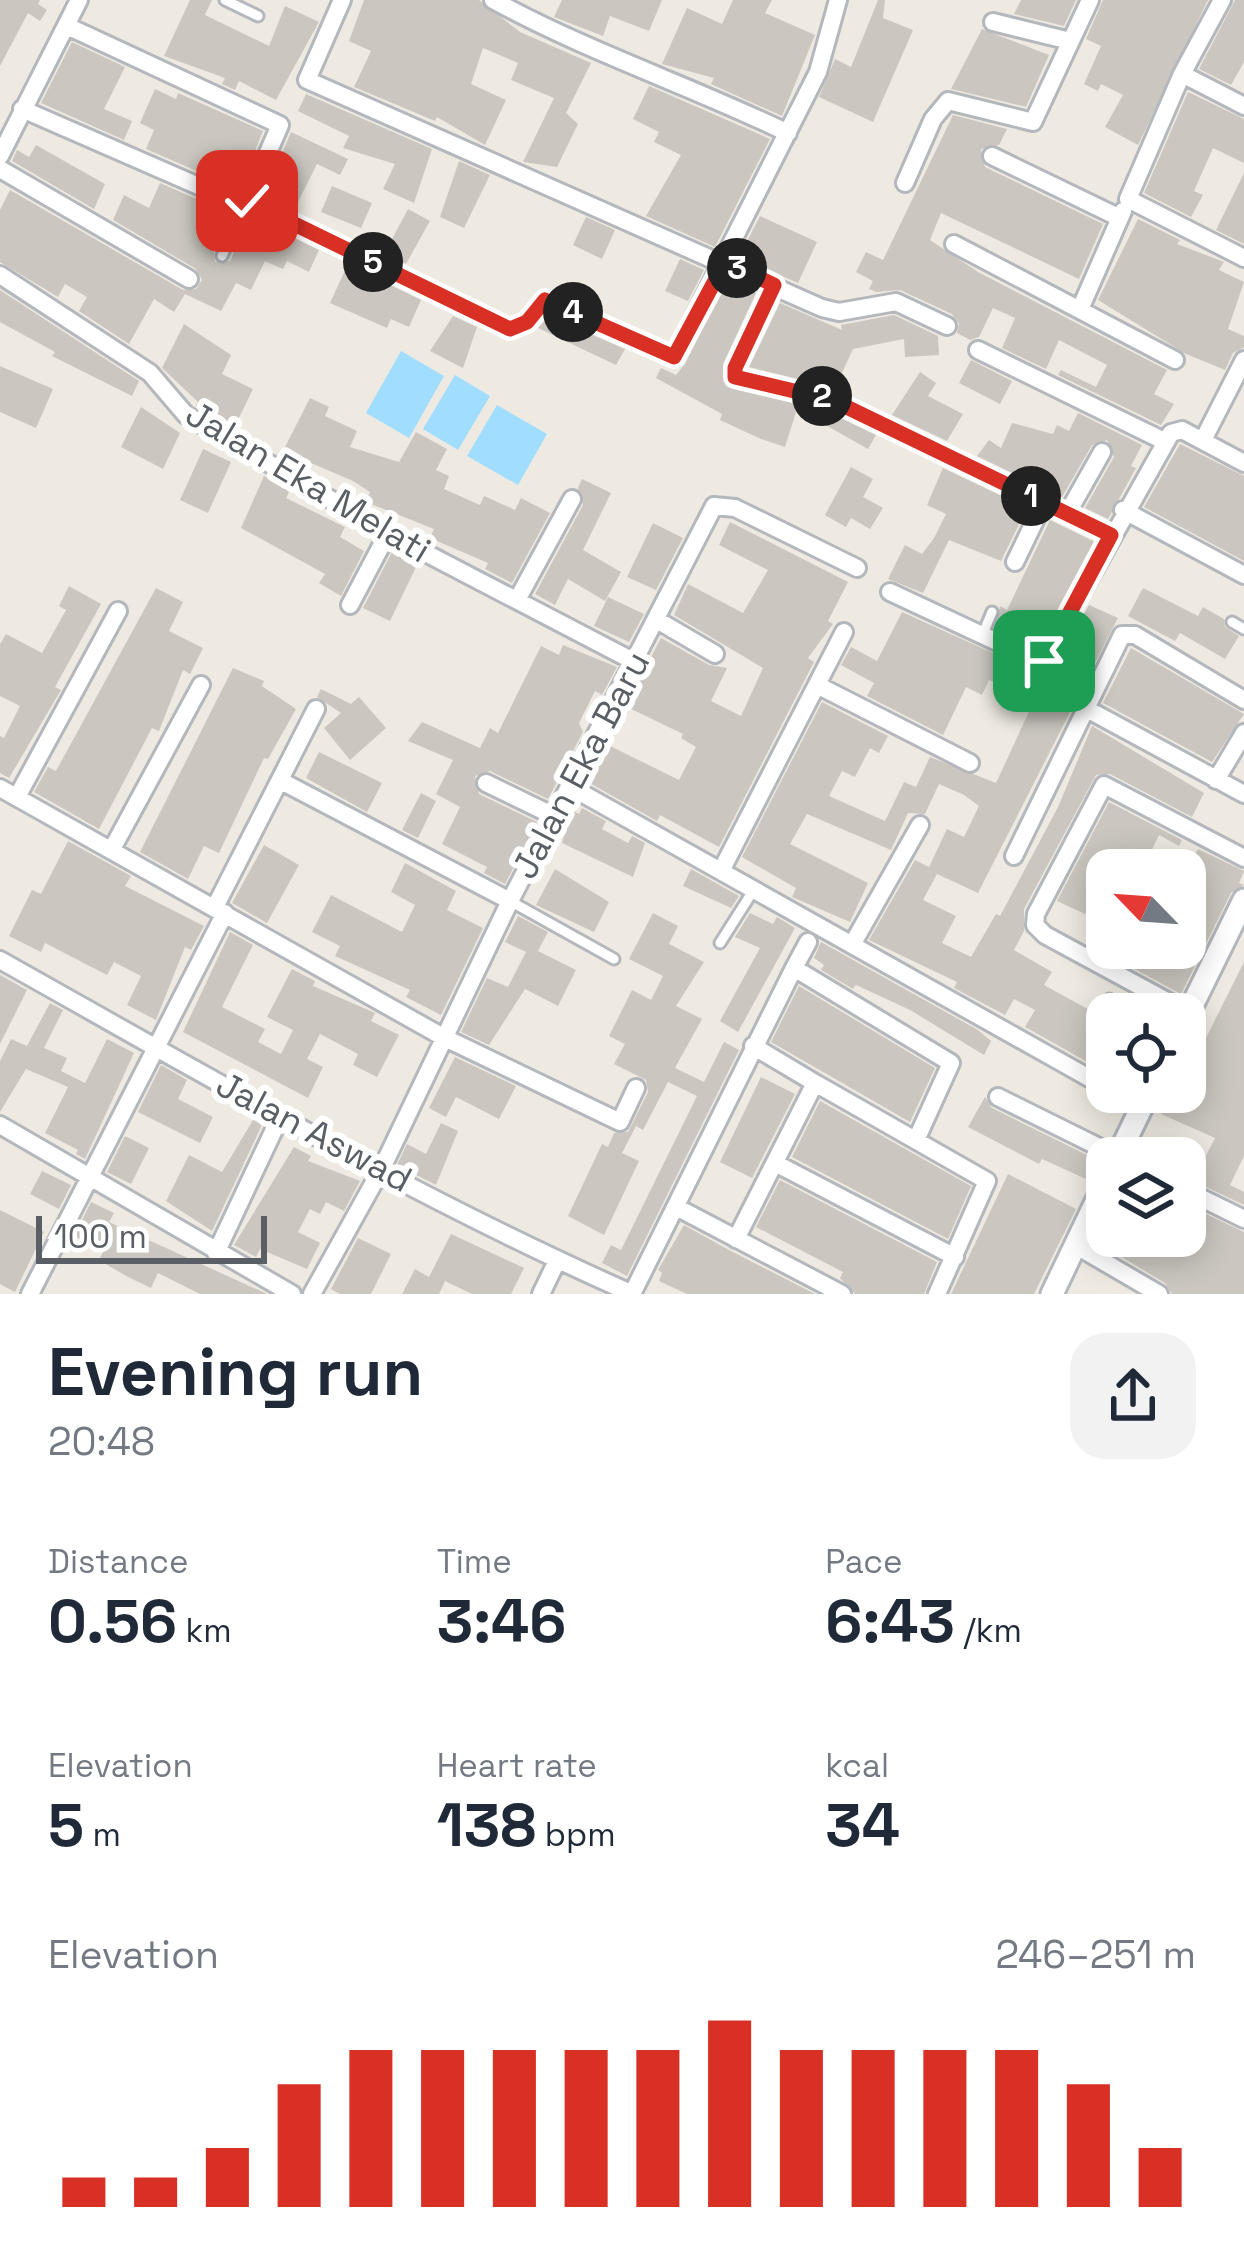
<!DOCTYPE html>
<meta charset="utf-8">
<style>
:root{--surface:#fff;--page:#f2f2f3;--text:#1f2937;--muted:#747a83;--accent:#d93025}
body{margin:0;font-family:"Space Grotesk",sans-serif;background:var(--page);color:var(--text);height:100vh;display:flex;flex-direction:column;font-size:45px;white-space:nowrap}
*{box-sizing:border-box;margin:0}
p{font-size:39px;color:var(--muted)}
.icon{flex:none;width:66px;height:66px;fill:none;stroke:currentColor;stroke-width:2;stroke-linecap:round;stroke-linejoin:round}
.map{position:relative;height:1294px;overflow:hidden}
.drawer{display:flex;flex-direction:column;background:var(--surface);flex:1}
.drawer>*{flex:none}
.needle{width:78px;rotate:295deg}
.controls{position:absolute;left:1086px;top:849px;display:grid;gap:24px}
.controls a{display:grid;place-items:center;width:120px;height:120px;border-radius:24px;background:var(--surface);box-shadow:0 6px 30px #0003;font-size:60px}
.scale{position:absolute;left:36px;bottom:30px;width:231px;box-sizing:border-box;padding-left:12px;border:6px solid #595f64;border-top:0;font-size:33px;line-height:42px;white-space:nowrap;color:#595f64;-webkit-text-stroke:9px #fff;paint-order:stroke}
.pin{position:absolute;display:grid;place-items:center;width:102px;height:102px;color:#fff;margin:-51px;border-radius:24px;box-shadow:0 6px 18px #0006}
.km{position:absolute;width:60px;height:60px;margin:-30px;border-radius:50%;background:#222;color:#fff;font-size:33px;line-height:60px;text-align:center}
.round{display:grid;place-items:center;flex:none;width:126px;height:126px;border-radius:36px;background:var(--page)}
.summary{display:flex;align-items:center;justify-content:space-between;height:204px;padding:0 48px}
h1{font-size:66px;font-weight:700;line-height:90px}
.stats{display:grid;grid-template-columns:repeat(3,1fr);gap:18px;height:204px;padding:12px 48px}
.stats div{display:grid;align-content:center}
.stats b{font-size:60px;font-weight:700}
.stats small{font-size:33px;font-weight:400}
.stats p{font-size:33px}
.chart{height:336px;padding:24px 48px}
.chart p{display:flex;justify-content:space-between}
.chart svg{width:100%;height:216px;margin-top:12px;stroke:var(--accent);stroke-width:6}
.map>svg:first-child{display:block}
</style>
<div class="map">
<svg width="1244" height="1294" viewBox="0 0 1244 1294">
<rect width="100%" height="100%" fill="#eeeae1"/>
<!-- water -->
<path fill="#a0ddff" d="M 401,351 L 444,376 L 409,438 L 366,413 Z
M 455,375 L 490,396 L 458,450 L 423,429 Z
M 497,405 L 547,434 L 518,485 L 467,456 Z"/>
<!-- building -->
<path fill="#cbc7c0" d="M 0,0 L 40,0 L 38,4 L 47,10 L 40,21 L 28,13 L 0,66 Z
M 190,0 L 212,0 L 205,15 L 269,46 L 285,6 L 319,22 L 276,100 L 239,81 L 235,90 L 222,84 L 225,78 L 164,56 Z
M 364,0 L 479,0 L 520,32 L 591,63 L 566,113 L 578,124 L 557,167 L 523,162 L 554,98 L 511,80 L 518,63 L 483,48 L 471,84 L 506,100 L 485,145 L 437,117 L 435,121 L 354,87 L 371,51 L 349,41 Z
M 562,0 L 662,0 L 649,31 L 610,16 L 603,36 L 554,17 Z
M 733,0 L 772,0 L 765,13 L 815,35 L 782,116 L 711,84 L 714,78 L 662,64 L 687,8 L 722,24 Z
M 878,0 L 885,0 L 883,18 L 913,30 L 873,122 L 819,97 L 835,59 L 851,67 Z
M 1021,0 L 1076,0 L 1064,26 L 1014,14 Z
M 1103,0 L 1208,0 L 1138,145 L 1105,127 L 1123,95 L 1101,84 L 1098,91 L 1084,84 L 1101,46 L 1086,39 Z
M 1235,0 L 1244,0 L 1244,62 L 1231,85 L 1199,69 Z
M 982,29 L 1049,55 L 1026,107 L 951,89 Z
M 72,42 L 125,67 L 104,109 L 132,121 L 124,140 L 41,103 Z
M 649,86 L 770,139 L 715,247 L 646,216 L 681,155 L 654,142 L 659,132 L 633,119 Z
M 155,89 L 176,99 L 178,93 L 263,131 L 214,252 L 215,262 L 230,261 L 250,217 L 319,250 L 309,272 L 287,261 L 283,269 L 265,261 L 251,290 L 236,283 L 221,311 L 185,294 L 174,312 L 154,299 L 129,344 L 79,311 L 87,297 L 65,284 L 58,297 L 0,262 L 0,210 L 10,190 L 183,290 L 196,289 L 202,280 L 196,269 L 113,220 L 124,195 L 149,208 L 160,183 L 206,203 L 222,195 L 215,179 L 146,149 L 154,130 L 140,123 Z
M 1188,92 L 1244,119 L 1244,163 L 1213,148 L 1194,191 L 1203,195 L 1191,217 L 1144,193 Z
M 306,94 L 432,149 L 414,203 L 383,189 L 395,164 L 343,148 L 349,136 L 298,111 Z
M 953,115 L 1007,129 L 999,145 L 981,149 L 985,167 L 1103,224 L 1079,279 L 941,213 L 930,240 L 978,272 L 1167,370 L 1154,394 L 1174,404 L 1161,425 L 1058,375 L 1061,370 L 1096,387 L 1107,365 L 1059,340 L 1046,369 L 1002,348 L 1015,318 L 993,308 L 979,337 L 970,340 L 957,333 L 959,324 L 952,314 L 900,290 L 877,292 L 869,289 L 873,281 L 856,272 L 866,252 L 883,260 Z
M 291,132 L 348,159 L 340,175 L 317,164 L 294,210 L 264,195 Z
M 36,145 L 105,184 L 94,209 L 12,161 L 17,150 L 29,157 Z
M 459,161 L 490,175 L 464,228 L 440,217 Z
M 1244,173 L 1244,244 L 1216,230 Z
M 332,186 L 372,203 L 361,228 L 321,212 Z
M 408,209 L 430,221 L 406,264 L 384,254 Z
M 760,216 L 817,242 L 798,283 L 739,257 Z
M 586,217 L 615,230 L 602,259 L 573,245 Z
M 1138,219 L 1180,240 L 1177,244 L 1224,262 L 1219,270 L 1244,282 L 1228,329 L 1244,336 L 1244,347 L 1233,353 L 1225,370 L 1186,354 L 1098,300 Z
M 680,259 L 704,270 L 688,301 L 665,291 Z
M 348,264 L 421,300 L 409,327 L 391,319 L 387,328 L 330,303 Z
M 727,280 L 756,293 L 723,364 L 726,386 L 828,412 L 876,435 L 868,449 L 797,409 L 785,447 L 761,439 L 720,420 L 722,414 L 656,378 L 661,368 L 676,375 L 685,364 Z
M 0,290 L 139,381 L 132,396 L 52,356 L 55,352 L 0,322 Z
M 780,303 L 842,330 L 841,325 L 894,315 L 938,336 L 939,355 L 905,357 L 904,339 L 853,349 L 835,388 L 749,367 Z
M 453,316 L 477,327 L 463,368 L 430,351 Z
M 549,316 L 625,349 L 616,365 L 538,328 Z
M 184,324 L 231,355 L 222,374 L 253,389 L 234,428 L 196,406 L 198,402 L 162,368 Z
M 971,360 L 1012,381 L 1000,404 L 959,383 Z
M 0,366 L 53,389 L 36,428 L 0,412 Z
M 920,372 L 936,383 L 928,396 L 963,414 L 947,441 L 892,415 Z
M 310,398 L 329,407 L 325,416 L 357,431 L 350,447 L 399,462 L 416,432 L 447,449 L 436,470 L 449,476 L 444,489 L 480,505 L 484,496 L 515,510 L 521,498 L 550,513 L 512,583 L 485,569 L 488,563 L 430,538 L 434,529 L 366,502 L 370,492 L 353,481 L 283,451 Z
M 141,407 L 180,433 L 163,469 L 121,447 Z
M 1078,413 L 1142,445 L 1131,466 L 1136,468 L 1108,519 L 1085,508 L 1114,457 L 1107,440 L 1092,445 L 1062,497 L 977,456 L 989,440 L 1001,448 L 1012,423 L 1053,434 L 1057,425 L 1069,431 Z
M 1180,444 L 1244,476 L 1244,561 L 1144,507 Z
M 203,449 L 231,462 L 208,513 L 180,500 Z
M 851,467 L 873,479 L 863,497 L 883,508 L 870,529 L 851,518 L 846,527 L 825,515 Z
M 943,468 L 1027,508 L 1001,561 L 949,540 L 923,593 L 888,579 L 905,545 L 922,554 L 934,538 L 946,514 L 927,505 Z
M 264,476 L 290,490 L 286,498 L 345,527 L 340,537 L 364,551 L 341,596 L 319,583 L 325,574 L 241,528 Z
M 582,479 L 611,493 L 583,550 L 621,572 L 605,601 L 568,579 L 555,605 L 535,594 L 583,505 L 578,488 Z
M 1050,520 L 1095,542 L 1037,646 L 995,627 L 1000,606 L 1007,610 Z
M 730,522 L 848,582 L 828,621 L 833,624 L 808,658 L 814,662 L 719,847 L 660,815 L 657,821 L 586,781 L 606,744 L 679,780 L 696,747 L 681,738 L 683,734 L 625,706 L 661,638 L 709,665 L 727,668 L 711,701 L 741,716 L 763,668 L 674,615 L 688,584 L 743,613 L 768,570 L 719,545 Z
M 653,523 L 683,538 L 656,590 L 627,577 Z
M 393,550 L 418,563 L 390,621 L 363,608 Z
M 69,586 L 101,604 L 55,687 L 61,690 L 9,778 L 0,773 L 0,736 L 4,738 L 20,706 L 0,696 L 0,644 L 6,634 L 42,653 L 66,610 L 59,606 Z
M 156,588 L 183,602 L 169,631 L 203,648 L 190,674 L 183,670 L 159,731 L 152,728 L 99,829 L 34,792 L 48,767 L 56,771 Z
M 1143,588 L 1198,616 L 1203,607 L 1224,619 L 1225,627 L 1239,636 L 1225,659 L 1180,633 L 1175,641 L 1128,616 Z
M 608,597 L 644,614 L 629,642 L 594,626 Z
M 1089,605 L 1118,618 L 978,893 L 937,874 L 923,900 L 956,916 L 942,943 L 971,957 L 996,914 L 1000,916 L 1058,807 L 1092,726 L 1204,793 L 1192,817 L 1110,774 L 1096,775 L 1024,909 L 1024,931 L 1014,950 L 1052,972 L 1044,985 L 1093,1012 L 1096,1006 L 1107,1011 L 1107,1073 L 1025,1027 L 1035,1010 L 1014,999 L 1005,1015 L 954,988 L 957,982 L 869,940 L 915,860 L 929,867 L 947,829 L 964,837 L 979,806 L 964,795 L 939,784 L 925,814 L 908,813 L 891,850 L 807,814 L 790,844 L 868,883 L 850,922 L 792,897 L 796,888 L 742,857 L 822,702 L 888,736 L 879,753 L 870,748 L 855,777 L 842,771 L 829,796 L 885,821 L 904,782 L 916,787 L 930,757 L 996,783 L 1034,701 L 989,680 L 982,695 L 966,687 L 943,735 L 867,696 L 874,683 L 841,665 L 851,647 L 877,661 L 902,612 L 1044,676 L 1053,669 Z
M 563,645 L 617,667 L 602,695 L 595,691 L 579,723 L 583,732 L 548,799 L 490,771 L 475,776 L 479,794 L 537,822 L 505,884 L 484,873 L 487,867 L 442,844 L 460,807 L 436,794 L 453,760 L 408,741 L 422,722 L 480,748 L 490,728 L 498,733 L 541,646 L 559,655 Z
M 1131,648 L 1244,714 L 1212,762 L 1103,703 Z
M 233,668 L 264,681 L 262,686 L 296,709 L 268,759 L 264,758 L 219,853 L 204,846 L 188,879 L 140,852 Z
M 321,689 L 351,704 L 359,697 L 386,728 L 350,760 L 324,728 L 341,713 L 317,697 Z
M 319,752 L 382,783 L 367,812 L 306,778 Z
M 421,793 L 436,801 L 418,838 L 402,830 Z
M 1109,802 L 1182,840 L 1179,846 L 1159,835 L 1148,858 L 1174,870 L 1106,870 L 1085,914 L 1057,901 Z
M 582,808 L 606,821 L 602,829 L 628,843 L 632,836 L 645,843 L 633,877 L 562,843 L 571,810 L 579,814 Z
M 68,841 L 131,876 L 125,886 L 204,926 L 191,950 L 185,947 L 156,1020 L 127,1005 L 141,976 L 114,962 L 107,975 L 45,943 L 41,952 L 9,936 L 32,890 L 41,894 Z
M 264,845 L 299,865 L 267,923 L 232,903 Z
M 1198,849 L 1244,871 L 1239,883 L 1244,885 L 1231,893 L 1181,994 L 1096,948 L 1185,948 L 1185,870 L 1178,870 L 1185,856 L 1192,859 Z
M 405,863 L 456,891 L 447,910 L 483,928 L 441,1015 L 406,997 L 410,990 L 335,956 L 340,946 L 312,932 L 331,895 L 402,932 L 415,905 L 391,892 Z
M 555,869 L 609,902 L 594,932 L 536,905 Z
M 691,869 L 739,896 L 731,908 L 683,886 Z
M 653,913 L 678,926 L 669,944 L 704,962 L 676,1006 L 702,1019 L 675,1068 L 704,1082 L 724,1042 L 739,1050 L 627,1276 L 602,1263 L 611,1245 L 621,1250 L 697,1096 L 668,1082 L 643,1130 L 636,1126 L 622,1153 L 639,1161 L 604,1235 L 568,1216 L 602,1144 L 608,1147 L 614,1133 L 628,1132 L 648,1092 L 646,1080 L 614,1064 L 625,1044 L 609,1036 L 632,990 L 651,1000 L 663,976 L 629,959 Z
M 750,913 L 773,924 L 777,917 L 795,928 L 738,1032 L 720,1021 L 760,948 L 735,937 Z
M 518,916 L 548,932 L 538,951 L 576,970 L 558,1006 L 525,989 L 489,1045 L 461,1032 L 487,978 L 508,987 L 526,952 L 505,942 Z
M 230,932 L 253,945 L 222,1007 L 265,1029 L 258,1042 L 281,1054 L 293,1030 L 267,1017 L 292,969 L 315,981 L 313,986 L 375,1013 L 371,1021 L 399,1035 L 377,1077 L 353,1065 L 358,1054 L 320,1034 L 307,1059 L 323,1067 L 308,1098 L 183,1032 Z
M 821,942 L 978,1030 L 991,1041 L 984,1055 L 910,1010 L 856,985 L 853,989 L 821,970 L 824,965 L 814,958 Z
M 1244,962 L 1244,1156 L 1230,1185 L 1244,1192 L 1244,1205 L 1185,1177 L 1185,1163 L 1199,1169 L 1215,1138 L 1161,1114 L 1171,1092 L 1185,1092 L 1185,1070 L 1189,1072 Z
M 0,975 L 27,990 L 0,1044 Z
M 799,986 L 935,1068 L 910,1122 L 771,1042 Z
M 50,1003 L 63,1010 L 44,1048 L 67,1058 L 61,1071 L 85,1083 L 107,1039 L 134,1053 L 85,1159 L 76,1154 L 78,1150 L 45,1133 L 68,1087 L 26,1069 L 0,1112 L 0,1061 L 11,1039 L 27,1046 Z
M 455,1057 L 516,1086 L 499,1119 L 456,1097 L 446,1117 L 429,1108 Z
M 161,1065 L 187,1080 L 178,1099 L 213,1117 L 200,1143 L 138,1112 Z
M 761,1077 L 795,1094 L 752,1178 L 720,1162 Z
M 985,1097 L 992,1108 L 1095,1159 L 1086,1179 L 1042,1159 L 1039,1164 L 968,1127 Z
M 820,1101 L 971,1186 L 948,1239 L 792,1157 Z
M 253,1120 L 262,1125 L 212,1231 L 166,1201 L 189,1155 L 222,1172 Z
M 441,1123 L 458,1131 L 436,1185 L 397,1165 L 407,1144 L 426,1154 Z
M 125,1136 L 149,1148 L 131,1184 L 107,1172 Z
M 294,1147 L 311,1156 L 308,1161 L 360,1181 L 344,1211 L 326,1202 L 320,1214 L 310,1209 L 298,1232 L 320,1243 L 307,1269 L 260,1249 L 256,1257 L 234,1245 Z
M 42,1171 L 71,1185 L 59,1209 L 30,1194 Z
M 1008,1174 L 1076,1209 L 1034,1294 L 951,1294 Z
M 780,1180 L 937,1262 L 924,1294 L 855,1294 L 840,1278 L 843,1272 L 756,1227 Z
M 91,1202 L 114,1213 L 109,1222 L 267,1294 L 200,1294 L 158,1273 L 151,1288 L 128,1277 L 99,1260 L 104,1250 L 74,1236 Z
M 1185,1204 L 1244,1232 L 1244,1294 L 1172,1294 L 1165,1283 L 1110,1250 L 1113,1236 L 1185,1236 Z
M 0,1210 L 44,1232 L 15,1292 L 0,1284 Z
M 684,1225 L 729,1250 L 815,1294 L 687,1294 L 659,1281 L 662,1273 L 658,1270 Z
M 451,1234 L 524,1268 L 511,1294 L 472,1294 L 445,1281 L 439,1294 L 402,1294 L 415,1269 L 429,1277 Z
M 358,1238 L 391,1254 L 371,1294 L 340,1294 L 331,1289 Z"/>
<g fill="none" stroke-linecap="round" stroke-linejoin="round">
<defs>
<path id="service" d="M 225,0 L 258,16
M 222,256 L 247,201
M 1232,622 L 1244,629
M 982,636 L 992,612
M 510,901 L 614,959
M 720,943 L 753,891
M 1109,999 L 1139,1014"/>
<path id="minor" d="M 342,0 L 307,80 L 822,308 L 839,312 L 896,302 L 947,326
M 493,0 C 588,52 691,86 788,133
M 1222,0 L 1182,74 L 1128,199 L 1244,258
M 993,22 L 1070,41
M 67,26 L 280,125 L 247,201 L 510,329 L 527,322 L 545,300 L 674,357 L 818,72 L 838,0
M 1182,74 L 1244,106
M 22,109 L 210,191
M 0,156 L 79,0
M 992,156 L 1120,218
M 0,169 L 189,279
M 905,183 L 933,119 L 948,101 L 1033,122 L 1090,0
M 954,244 L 1175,360
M 0,275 L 150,373 L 186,415 L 395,537 L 635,662
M 774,285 L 735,368 L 735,377 L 832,400 L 1111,535
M 1081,307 L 1123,211
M 978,350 L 1164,441
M 1203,440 L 1244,360
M 1123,510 L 1244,575
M 1067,514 L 1102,452
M 1015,562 L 1044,502
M 890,592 L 1042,663 L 1171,433 L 1182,430 L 1244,463
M 517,600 L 572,499
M 350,605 L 388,533
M 657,620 L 715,654
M 817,685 L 970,763
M 1085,708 L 1244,794
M 1216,780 L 1244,733
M 283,782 L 510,901
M 486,783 L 554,816
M 569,786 L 1107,1088
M 0,788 L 443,1037 L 620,1122 L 636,1088
M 17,797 L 118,611
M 112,849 L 201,685
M 1014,856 L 1122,635 L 1135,635 L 1244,700
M 723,867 L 844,632
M 215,907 L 316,709
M 853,943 L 920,825
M 0,960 C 207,1076 415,1198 633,1294
M 794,968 L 808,942
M 1189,1013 L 1045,935 L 1035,925 L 1036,914 L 1104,785 L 1244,858
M 753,1046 L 815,1083
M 1116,1092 L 1143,1105
M 998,1097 L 1121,1158
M 0,1125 L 292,1294
M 777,1164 L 955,1257
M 1185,1190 L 1244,1219
M 678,1208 L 842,1294
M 736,1239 L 815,1083 L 987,1181 L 937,1294
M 1075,1245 L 1159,1294
M 216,1253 L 280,1117
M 30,1294 L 225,913
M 312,1294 L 382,1168 L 510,901 L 714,506 L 735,508 L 857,568
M 541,1294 L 557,1261
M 632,1294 L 794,968 L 951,1063 L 917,1138"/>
<path id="tertiary" d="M 1185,1020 L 1244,900
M 1117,1158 L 1149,1092
M 1052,1294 L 1107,1179"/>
</defs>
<!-- service casing -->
<use href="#service" stroke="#b4b8bd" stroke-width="15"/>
<!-- minor casing -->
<use href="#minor" stroke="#b4b8bd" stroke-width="22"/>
<!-- tertiary casing -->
<use href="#tertiary" stroke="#b4b8bd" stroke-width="27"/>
<!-- service -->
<use href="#service" stroke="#fff" stroke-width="9"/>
<!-- minor -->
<use href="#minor" stroke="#fff" stroke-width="16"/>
<!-- tertiary -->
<use href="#tertiary" stroke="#fff" stroke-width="21"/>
</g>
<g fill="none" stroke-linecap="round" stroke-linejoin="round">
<defs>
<path id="route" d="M 247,201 L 510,329 L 527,322 L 545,300 L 674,357 L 725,262 L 774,285 L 735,368 L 735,377 L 832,400 L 1111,535 L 1044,661"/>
</defs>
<!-- route casing -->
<use href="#route" stroke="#fff" stroke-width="24"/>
<!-- route -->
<use href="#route" stroke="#d93025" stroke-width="15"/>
</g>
<g text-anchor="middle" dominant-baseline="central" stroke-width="12" stroke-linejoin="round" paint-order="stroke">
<!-- street labels -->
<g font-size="36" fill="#595f64" stroke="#fff">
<text transform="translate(308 482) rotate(31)">Jalan Eka Melati</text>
<text transform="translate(581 765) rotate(-62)">Jalan Eka Baru</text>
<text transform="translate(314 1132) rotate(28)">Jalan Aswad</text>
</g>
</g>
</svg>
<div class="controls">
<a><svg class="needle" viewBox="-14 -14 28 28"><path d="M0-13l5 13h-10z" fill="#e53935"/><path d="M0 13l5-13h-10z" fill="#747a83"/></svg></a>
<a><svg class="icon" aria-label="locate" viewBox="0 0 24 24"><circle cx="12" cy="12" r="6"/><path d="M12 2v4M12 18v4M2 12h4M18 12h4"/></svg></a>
<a><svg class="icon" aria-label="layers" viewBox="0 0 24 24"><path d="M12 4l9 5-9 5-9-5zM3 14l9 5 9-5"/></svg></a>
</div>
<div class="scale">100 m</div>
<div class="pin" style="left:1044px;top:661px;background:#1e9e55"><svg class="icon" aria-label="arrive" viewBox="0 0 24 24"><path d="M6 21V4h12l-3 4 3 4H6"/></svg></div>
<div class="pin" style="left:247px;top:201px;background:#d93025"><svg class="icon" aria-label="check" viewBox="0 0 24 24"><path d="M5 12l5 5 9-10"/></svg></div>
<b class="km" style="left:1031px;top:496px">1</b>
<b class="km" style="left:822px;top:396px">2</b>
<b class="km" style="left:737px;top:268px">3</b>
<b class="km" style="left:573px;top:312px">4</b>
<b class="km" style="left:373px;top:262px">5</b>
</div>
<section class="drawer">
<div class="summary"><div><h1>Evening run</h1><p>20:48</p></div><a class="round"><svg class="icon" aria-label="share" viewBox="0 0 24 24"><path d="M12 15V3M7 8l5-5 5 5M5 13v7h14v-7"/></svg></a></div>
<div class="stats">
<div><p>Distance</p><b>0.56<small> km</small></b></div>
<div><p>Time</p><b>3:46</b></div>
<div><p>Pace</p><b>6:43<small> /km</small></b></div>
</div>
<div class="stats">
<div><p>Elevation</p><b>5<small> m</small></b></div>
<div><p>Heart rate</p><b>138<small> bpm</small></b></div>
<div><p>kcal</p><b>34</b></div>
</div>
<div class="chart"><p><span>Elevation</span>246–251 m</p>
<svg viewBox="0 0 160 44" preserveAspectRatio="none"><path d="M5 44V38M15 44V38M25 44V32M35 44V19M45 44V12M55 44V12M65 44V12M75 44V12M85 44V12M95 44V6M105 44V12M115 44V12M125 44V12M135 44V12M145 44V19M155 44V32"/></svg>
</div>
</section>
